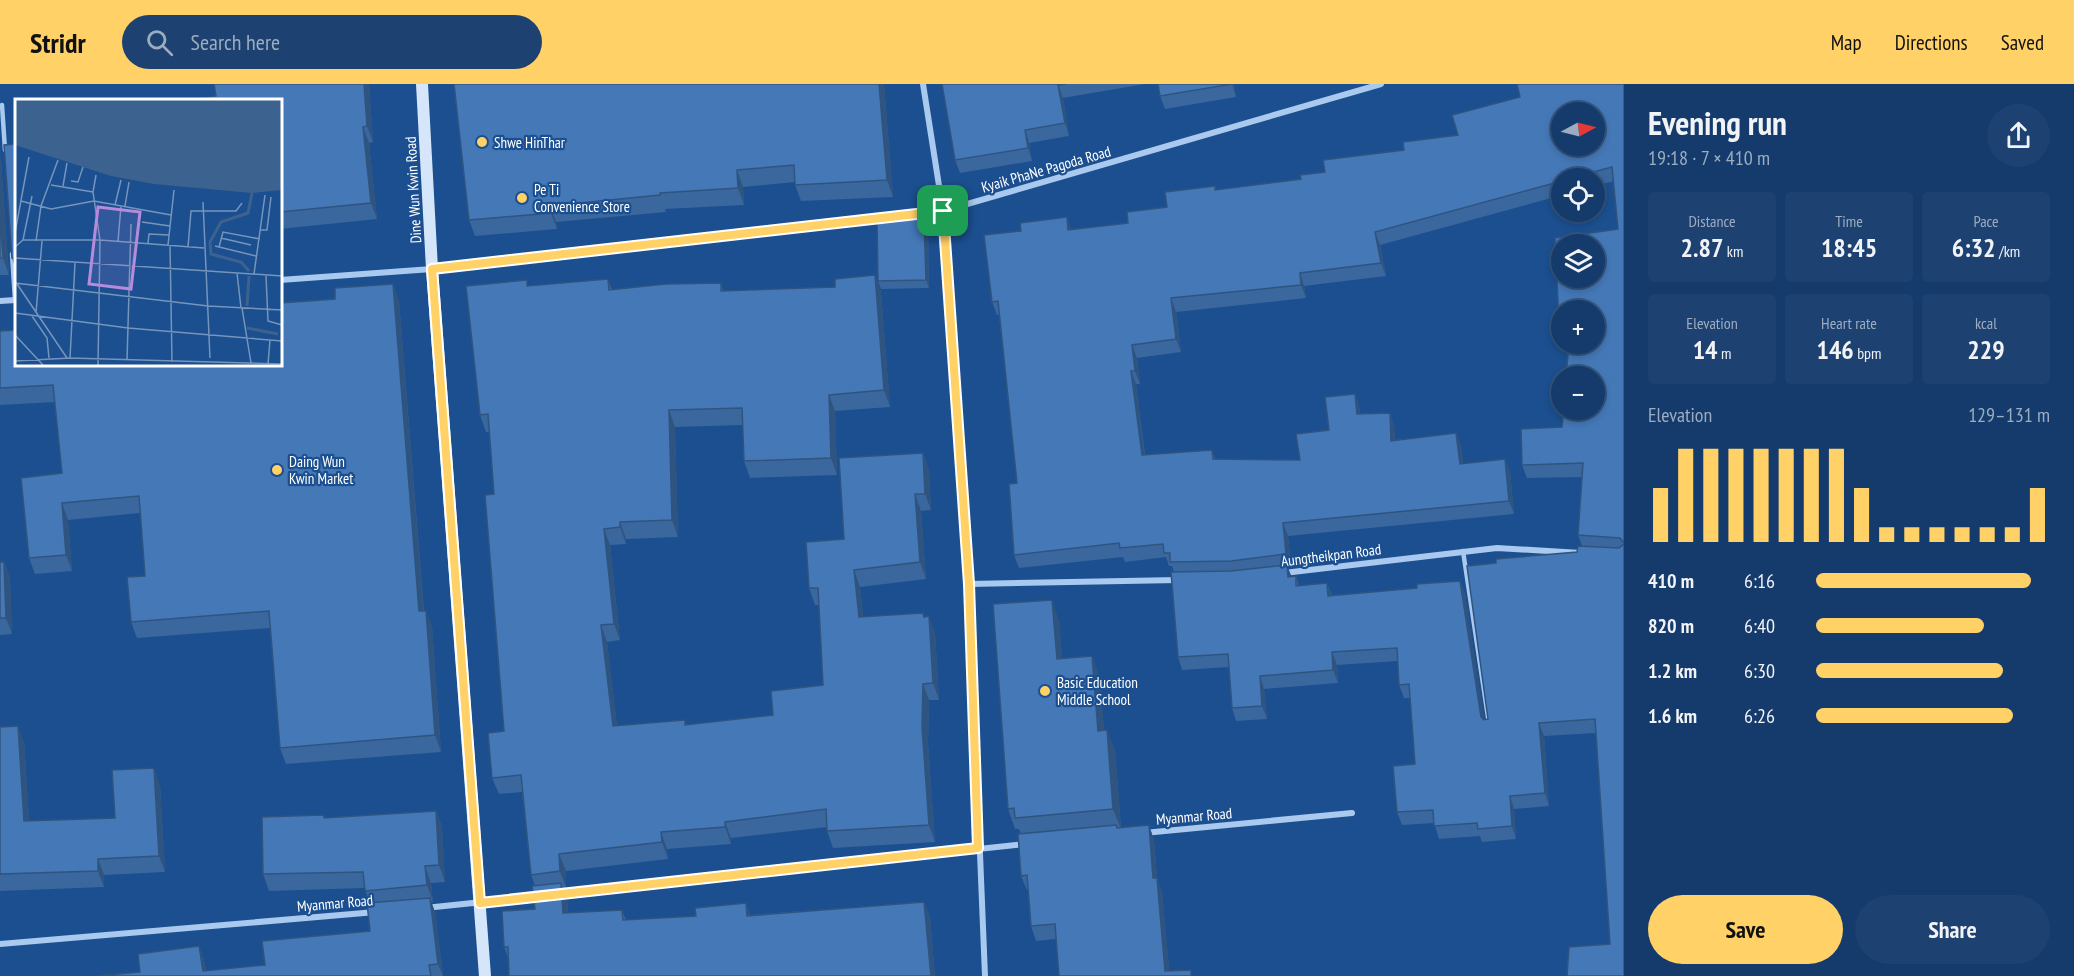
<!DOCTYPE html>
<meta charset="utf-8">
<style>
:root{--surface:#143b6b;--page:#1d4271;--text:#f1f3f6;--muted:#9dadc1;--line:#33557e;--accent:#ffd166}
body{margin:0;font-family:"PT Sans Narrow",sans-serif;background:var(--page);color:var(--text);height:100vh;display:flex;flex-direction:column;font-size:22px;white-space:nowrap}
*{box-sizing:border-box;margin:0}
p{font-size:20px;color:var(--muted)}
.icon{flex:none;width:33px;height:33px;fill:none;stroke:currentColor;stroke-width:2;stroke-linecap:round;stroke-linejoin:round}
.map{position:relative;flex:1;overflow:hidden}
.side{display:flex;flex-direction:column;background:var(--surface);width:450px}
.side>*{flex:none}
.needle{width:39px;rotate:83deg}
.buttons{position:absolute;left:1551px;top:18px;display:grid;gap:12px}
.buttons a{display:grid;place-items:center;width:54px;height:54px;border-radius:50%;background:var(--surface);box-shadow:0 3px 9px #0003,0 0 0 2px var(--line);font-size:30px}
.pin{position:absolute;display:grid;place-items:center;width:51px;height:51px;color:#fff;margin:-26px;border-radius:12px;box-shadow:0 3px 9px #0006}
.round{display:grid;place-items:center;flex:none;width:63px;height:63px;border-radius:32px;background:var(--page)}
.head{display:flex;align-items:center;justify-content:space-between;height:102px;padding:0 24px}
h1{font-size:33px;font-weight:600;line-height:45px}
.figures{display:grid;grid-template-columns:repeat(3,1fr);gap:9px;height:102px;padding:6px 24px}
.figures div{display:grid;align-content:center;border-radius:6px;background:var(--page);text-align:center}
.figures b{font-size:26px;font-weight:600}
.figures small{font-size:16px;font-weight:400}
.figures p{font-size:16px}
.chart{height:168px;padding:12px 24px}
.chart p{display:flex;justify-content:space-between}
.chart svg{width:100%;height:108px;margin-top:6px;stroke:var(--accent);stroke-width:6}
.button{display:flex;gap:12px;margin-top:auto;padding:12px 24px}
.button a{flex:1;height:69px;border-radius:36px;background:var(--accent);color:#111;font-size:24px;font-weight:600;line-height:69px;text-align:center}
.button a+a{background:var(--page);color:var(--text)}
ul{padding:0 24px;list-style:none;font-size:20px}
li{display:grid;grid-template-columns:96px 72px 1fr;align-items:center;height:45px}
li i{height:15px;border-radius:8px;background:var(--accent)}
header{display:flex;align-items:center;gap:36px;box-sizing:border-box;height:84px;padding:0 30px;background:var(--accent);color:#111}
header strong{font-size:28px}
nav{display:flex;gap:33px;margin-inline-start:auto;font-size:21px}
.search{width:420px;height:54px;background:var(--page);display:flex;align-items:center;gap:15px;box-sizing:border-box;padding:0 21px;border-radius:33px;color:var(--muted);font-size:22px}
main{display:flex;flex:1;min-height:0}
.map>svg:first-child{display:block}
</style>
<header>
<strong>Stridr</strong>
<div class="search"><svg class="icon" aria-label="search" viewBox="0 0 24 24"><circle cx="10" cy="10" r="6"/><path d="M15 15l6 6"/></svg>Search here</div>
<nav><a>Map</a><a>Directions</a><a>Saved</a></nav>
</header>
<main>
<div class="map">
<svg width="1624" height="892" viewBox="0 0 1624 892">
<rect width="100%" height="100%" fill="#1b4f8f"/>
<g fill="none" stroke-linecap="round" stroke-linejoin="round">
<!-- lane -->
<path stroke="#a9c9ee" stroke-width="4.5" d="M 2,21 L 5,66
M 12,170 L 15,216
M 1463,467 L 1489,640"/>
<!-- street -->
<path stroke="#a9c9ee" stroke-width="6" d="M 923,0 L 943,127 L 969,500 L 985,892
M 280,196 L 432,185 L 943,127 L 1381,0
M 0,217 L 16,216
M 1284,489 L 1497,464 L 1581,469
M 969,500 L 1178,496
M 1144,749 L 1352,729
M 559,810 L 1026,760
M 425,824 L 540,812
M 0,860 L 376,828"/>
<!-- secondary -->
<path stroke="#d6e6fa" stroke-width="12" d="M 422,0 L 432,185 L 485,892"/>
</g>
<!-- wall -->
<path fill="#3a679d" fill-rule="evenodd" d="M 369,0 L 373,58 L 369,59 L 377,135 L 280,145 L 280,16 Z
M 884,0 L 893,113 L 801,117 L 795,101 L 795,98 L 743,103 L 744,121 L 665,125 L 666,128 L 556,138 L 557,145 L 475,152 L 469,136 Z
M 942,0 L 1145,0 L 1063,14 L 1069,52 L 1029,59 L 1032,77 L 960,89 L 955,76 Z
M 1234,0 L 1236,13 L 1165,25 L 1160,12 Z
M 1517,0 L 1624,0 L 1624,892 L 1567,892 L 1569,863 L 1610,860 L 1596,649 L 1544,652 L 1549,722 L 1514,725 L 1516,755 L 1482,758 L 1480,752 L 1439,755 L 1434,739 L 1402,741 L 1397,728 L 1393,682 L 1415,680 L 1410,614 L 1404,614 L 1399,601 L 1398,577 L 1337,581 L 1338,599 L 1264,605 L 1267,635 L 1236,637 L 1232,624 L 1229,583 L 1182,586 L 1178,573 L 1171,488 L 1174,488 L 1172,482 L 1169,482 L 1166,473 L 1125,478 L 1123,473 L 1019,484 L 1014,471 L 1009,400 L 1017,399 L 999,231 L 997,231 L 992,218 L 984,151 L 1021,147 L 1020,139 L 1067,133 L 1071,146 L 1128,139 L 1127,128 L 1167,123 L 1165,108 L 1215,102 L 1216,106 L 1301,95 L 1300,91 L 1325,88 L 1323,76 L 1404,66 L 1403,58 L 1458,51 L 1452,31 L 1520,13 ZM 1562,28 L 1594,28 L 1594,62 L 1562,62 ZM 1562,94 L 1594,94 L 1594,102 L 1614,97 L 1618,145 L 1555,154 L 1559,239 L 1562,246 L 1562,226 L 1594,226 L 1594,260 L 1569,260 L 1566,292 L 1594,292 L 1594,326 L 1564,326 L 1562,343 L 1521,345 L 1522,381 L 1527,394 L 1582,393 L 1578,451 L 1582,462 L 1578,462 L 1577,468 L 1496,475 L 1496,479 L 1467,482 L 1488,635 L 1484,636 L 1465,510 L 1460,497 L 1417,500 L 1417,504 L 1332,511 L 1327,499 L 1299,502 L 1296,492 L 1291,492 L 1288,484 L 1291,483 L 1288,452 L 1514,430 L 1510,388 L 1505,375 L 1463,380 L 1461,362 L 1456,349 L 1395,356 L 1394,342 L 1390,329 L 1360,330 L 1359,323 L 1355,310 L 1325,313 L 1329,346 L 1296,350 L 1300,376 L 1215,375 L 1212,366 L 1145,371 L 1136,300 L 1140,300 L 1137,274 L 1181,268 L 1176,228 L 1306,214 L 1304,202 L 1386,192 L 1380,161 L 1562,111 ZM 1562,160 L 1594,160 L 1594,194 L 1562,194 Z
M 16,60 L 16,187 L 12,174 Z
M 0,74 L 1,77 L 9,191 L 0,191 Z
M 928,143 L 929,204 L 881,205 L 878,197 Z
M 875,191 L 881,208 L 890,323 L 835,327 L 837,391 L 750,394 L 744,377 L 743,341 L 675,343 L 678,453 L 626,455 L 626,460 L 610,461 L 620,556 L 607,558 L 617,642 L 686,641 L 773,631 L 823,601 L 819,521 L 815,521 L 809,504 L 844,455 L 923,369 L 929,386 L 931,426 L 921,427 L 926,495 L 860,503 L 863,533 L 923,529 L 925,533 L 935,549 L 939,616 L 929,616 L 928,660 L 935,758 L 833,764 L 827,747 L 827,743 L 731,754 L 731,760 L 667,765 L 668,775 L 566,787 L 566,804 L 563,805 L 567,815 L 568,829 L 622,826 L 626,836 L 696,832 L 746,819 L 750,831 L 924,818 L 930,833 L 935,892 L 509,892 L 508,874 L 504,863 L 535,825 L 535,802 L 531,791 L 522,708 L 499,710 L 492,694 L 504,647 L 494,410 L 489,348 L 486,348 L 480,331 L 529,202 L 608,195 L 612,206 L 721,199 L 723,207 L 835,203 Z
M 399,216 L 424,527 L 432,543 L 441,668 L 286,680 L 280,664 L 270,544 L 137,554 L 131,538 L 145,492 L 140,429 L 68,436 L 72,487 L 35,490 L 29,474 L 62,389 L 55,318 L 0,321 L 0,247 L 16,280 Z
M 0,478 L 4,478 L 10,494 L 12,550 L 0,551 Z
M 1059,536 L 1062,574 L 1092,572 L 1099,592 L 1104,646 L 1115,666 L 1121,744 L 1149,741 L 1154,756 L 1157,794 L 1162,808 L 1169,887 L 1193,892 L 1059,892 L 1056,855 L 1036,857 L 1031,842 L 1028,806 L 1027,806 L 1021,792 L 1021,750 L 1019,745 L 1015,745 L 1008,725 Z
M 0,643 L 24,658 L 29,737 L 115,734 L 160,701 L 165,788 L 104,791 L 104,803 L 0,807 Z
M 436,727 L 442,743 L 445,798 L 431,799 L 433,818 L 431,818 L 435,828 L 443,892 L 97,892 L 140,888 L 199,862 L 204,876 L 206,887 L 265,881 L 370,847 L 369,819 L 365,804 L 269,807 L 263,790 L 325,734 Z"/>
<!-- shaded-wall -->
<path fill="#305480" d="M 364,0 L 369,0 L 373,58 L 367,42 Z
M 879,0 L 884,0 L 893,113 L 887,96 Z
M 1232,0 L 1234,0 L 1236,13 Z
M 1058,1 L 1063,14 L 1069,52 L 1065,39 Z
M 363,43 L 369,59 L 377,135 L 371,119 Z
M 1025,46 L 1029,59 L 1032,77 L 1028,64 Z
M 0,74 L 1,77 L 9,191 L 3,174 L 0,132 Z
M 737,86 L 743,103 L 744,121 L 738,104 Z
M 550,122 L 556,138 L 557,145 L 551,129 Z
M 1067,133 L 1071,146 L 1068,146 Z
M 924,135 L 928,143 L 929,204 L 926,196 Z
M 1375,148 L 1380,161 L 1386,192 L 1381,179 Z
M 1300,189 L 1304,202 L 1306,214 L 1301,201 Z
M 875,191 L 881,208 L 890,323 L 884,306 Z
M 393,200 L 399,216 L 425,544 L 419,527 Z
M 1171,214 L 1176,228 L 1181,268 L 1176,255 Z
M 1132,261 L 1137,274 L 1140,300 L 1135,287 Z
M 1131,287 L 1136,300 L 1146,384 L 1142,371 Z
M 1355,310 L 1359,323 L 1362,343 L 1357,330 Z
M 829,311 L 835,327 L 837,391 L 831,374 Z
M 669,326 L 675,343 L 678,453 L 672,436 Z
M 1390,329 L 1394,342 L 1396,370 L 1391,357 Z
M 1456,349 L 1461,362 L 1465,393 L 1460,380 Z
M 923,369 L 929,386 L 931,426 L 925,410 Z
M 1505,375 L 1510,388 L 1514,430 L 1509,417 Z
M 915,410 L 921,427 L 926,495 L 920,478 Z
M 62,419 L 68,436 L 72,487 L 66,471 Z
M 620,438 L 626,455 L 626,460 L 620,443 Z
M 1283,439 L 1288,452 L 1291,483 L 1286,470 Z
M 604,445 L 610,461 L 620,556 L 614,540 Z
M 4,478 L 10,494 L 12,550 L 6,534 Z
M 1287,481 L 1292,494 L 1288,493 Z
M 854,486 L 860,503 L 865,550 L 859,533 Z
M 1460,497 L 1465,510 L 1486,646 L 1481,633 Z
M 1327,499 L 1332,513 L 1328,512 Z
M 1052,516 L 1059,536 L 1064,595 L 1057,575 Z
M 426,527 L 432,543 L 441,668 L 435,651 Z
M 929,532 L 935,549 L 939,616 L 933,599 Z
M 601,541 L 607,558 L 619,659 L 613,642 Z
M 1332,568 L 1337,581 L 1338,599 L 1333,586 Z
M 1092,572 L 1099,592 L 1106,667 L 1098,647 Z
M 1260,592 L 1264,605 L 1267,635 L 1262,622 Z
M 923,600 L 929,616 L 928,660 L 935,758 L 929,741 L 922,643 Z
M 1539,639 L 1544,652 L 1549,722 L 1545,709 Z
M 18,642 L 24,658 L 30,754 L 24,737 Z
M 1107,646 L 1115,666 L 1121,745 L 1113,725 Z
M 154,684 L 160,701 L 165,788 L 159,772 Z
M 1510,712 L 1514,725 L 1516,755 L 1512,742 Z
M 436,727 L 442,743 L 445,798 L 439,781 Z
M 725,738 L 731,754 L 731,760 L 725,743 Z
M 1149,741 L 1154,756 L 1157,794 L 1162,808 L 1170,892 L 1165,887 L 1153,794 Z
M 661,748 L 667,765 L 668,775 L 662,758 Z
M 559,770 L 566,787 L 566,804 L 560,787 Z
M 98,775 L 104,791 L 104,803 L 98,787 Z
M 425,782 L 431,799 L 433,818 L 427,801 Z
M 561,799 L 567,815 L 569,845 L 563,829 Z
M 430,814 L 435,828 L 443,892 L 438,880 Z
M 924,818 L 930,833 L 935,892 L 931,892 Z
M 746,819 L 751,835 L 747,832 Z
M 199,862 L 204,876 L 207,892 L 203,887 Z"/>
<!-- building -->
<path fill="#4478b7" stroke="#305480" stroke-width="1.5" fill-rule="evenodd" d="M 214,0 L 364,0 L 367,42 L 363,43 L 371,119 L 280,128 L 280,16 L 191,16 L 216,12 Z
M 454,0 L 879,0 L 887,96 L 795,101 L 794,81 L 737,86 L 738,104 L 660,109 L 660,111 L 550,122 L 551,129 L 469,136 Z
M 942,0 L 1066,0 L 1058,1 L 1065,39 L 1025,46 L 1028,64 L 955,76 Z
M 1158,0 L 1232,0 L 1160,12 Z
M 1517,0 L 1624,0 L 1624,459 L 1620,454 L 1578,451 L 1583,379 L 1522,381 L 1521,345 L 1562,343 L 1564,326 L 1594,326 L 1594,292 L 1566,292 L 1569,260 L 1594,260 L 1594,226 L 1562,226 L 1562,239 L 1559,239 L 1555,154 L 1618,145 L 1612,83 L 1571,94 L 1562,94 L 1562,97 L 1375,148 L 1381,179 L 1300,189 L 1301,201 L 1171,214 L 1176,255 L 1132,261 L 1135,287 L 1131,287 L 1142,371 L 1212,366 L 1213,375 L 1300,376 L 1296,350 L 1329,346 L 1325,313 L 1355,310 L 1357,330 L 1390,329 L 1391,357 L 1456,349 L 1460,380 L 1505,375 L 1509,417 L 1283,439 L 1286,470 L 1231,477 L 1170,478 L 1170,469 L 1164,469 L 1163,460 L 1120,464 L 1119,459 L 1014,471 L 1009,400 L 1017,399 L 998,217 L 992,218 L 984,151 L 1021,147 L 1020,139 L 1067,133 L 1068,146 L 1128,139 L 1127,128 L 1167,123 L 1165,108 L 1215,102 L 1215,106 L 1301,95 L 1300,91 L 1325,88 L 1323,76 L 1404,66 L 1403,58 L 1458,51 L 1452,31 L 1520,13 ZM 1562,28 L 1594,28 L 1594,62 L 1562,62 ZM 1562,160 L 1594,160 L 1594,194 L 1562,194 Z
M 134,14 L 134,16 L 116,16 Z
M 16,60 L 16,174 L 12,174 L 4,61 Z
M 0,132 L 3,174 L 0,174 Z
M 877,135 L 924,135 L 926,196 L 878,197 Z
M 875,191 L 884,306 L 829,311 L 831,374 L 744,377 L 742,324 L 669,326 L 672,436 L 620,438 L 620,443 L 604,445 L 614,540 L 601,541 L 613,642 L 685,636 L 685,641 L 773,631 L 771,607 L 823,601 L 818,504 L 809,504 L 806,458 L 844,455 L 839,374 L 923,369 L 925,410 L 915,410 L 920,478 L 854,486 L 859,533 L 923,529 L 924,533 L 929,532 L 933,599 L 923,600 L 922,643 L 929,741 L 827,747 L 826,725 L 725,738 L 725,743 L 661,748 L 662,758 L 559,770 L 560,787 L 531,791 L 521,691 L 492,694 L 488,649 L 504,647 L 485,411 L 494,410 L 488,330 L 480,331 L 466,202 L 527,196 L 527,202 L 608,195 L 609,206 L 666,200 L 721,199 L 721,207 L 835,203 L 835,195 Z
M 393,200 L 419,527 L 426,527 L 435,651 L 280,664 L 269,527 L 131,538 L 127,493 L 145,492 L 139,412 L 62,419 L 66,471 L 29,474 L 21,394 L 62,389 L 53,301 L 0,304 L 0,247 L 16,246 L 16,280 L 280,280 L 280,219 L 335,215 L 335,204 Z
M 1624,460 L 1624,892 L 1567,892 L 1569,863 L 1610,860 L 1595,635 L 1539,639 L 1545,709 L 1510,712 L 1512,742 L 1478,745 L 1477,739 L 1434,742 L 1433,726 L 1397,728 L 1393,682 L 1415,680 L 1409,600 L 1399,601 L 1397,564 L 1332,568 L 1333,586 L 1260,592 L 1262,622 L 1232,624 L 1228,570 L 1178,573 L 1171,488 L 1231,487 L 1287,481 L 1288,493 L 1296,492 L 1296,502 L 1327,499 L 1328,512 L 1417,504 L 1417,500 L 1460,497 L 1481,633 L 1484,636 L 1488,635 L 1467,482 L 1496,479 L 1496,475 L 1577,468 L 1578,462 L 1619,464 Z
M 0,478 L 4,478 L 6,534 L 0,534 Z
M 1052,516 L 1057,575 L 1092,572 L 1098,647 L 1107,646 L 1113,725 L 1015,734 L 1014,724 L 1008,725 L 993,520 Z
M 18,642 L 24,737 L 115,734 L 112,686 L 154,684 L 159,772 L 98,775 L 98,787 L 0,790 L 0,643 Z
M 436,727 L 439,781 L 425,782 L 427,801 L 365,807 L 363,788 L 263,790 L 262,733 L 324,731 L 324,734 Z
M 1116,741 L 1117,744 L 1149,741 L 1153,794 L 1157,794 L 1165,887 L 1191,886 L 1191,892 L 1059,892 L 1055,840 L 1031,842 L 1027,791 L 1021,792 L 1018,750 Z
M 561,799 L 563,829 L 622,826 L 623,836 L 696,832 L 695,824 L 746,819 L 747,832 L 924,818 L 931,892 L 509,892 L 508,863 L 504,863 L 502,827 L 535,825 L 532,802 Z
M 430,814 L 438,880 L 429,881 L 431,892 L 97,892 L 140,888 L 138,870 L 199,862 L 203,887 L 265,881 L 262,857 L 370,847 L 367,819 Z"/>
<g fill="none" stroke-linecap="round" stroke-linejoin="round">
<defs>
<path id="route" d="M 943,127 L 969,500 L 978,764 L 480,819 L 432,185 Z"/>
</defs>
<!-- route casing -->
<use href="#route" stroke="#fff" stroke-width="12"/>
<!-- route -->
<use href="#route" stroke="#ffd166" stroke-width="8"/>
</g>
<!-- markers -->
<g fill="#ffd166" stroke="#1b4f8f" stroke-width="2">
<circle cx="482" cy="58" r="6"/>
<circle cx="522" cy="114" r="6"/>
<circle cx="277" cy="386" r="6"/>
<circle cx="1045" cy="607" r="6"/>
</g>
<g text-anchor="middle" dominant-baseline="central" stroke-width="4.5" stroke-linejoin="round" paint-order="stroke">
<!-- poi labels -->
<g font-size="15" fill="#fff" stroke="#1b4f8f" text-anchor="start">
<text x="494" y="58">Shwe HinThar</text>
<text x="534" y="105">Pe Ti<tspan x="534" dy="17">Convenience Store</tspan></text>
<text x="289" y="377">Daing Wun<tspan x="289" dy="17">Kwin Market</tspan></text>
<text x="1057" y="598">Basic Education<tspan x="1057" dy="17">Middle School</tspan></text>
</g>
<!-- street labels -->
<g font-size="15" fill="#fff" stroke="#1b4f8f">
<text transform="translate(1046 85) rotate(-16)">Kyaik PhaNe Pagoda Road</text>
<text transform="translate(413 106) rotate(-93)">Dine Wun Kwin Road</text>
<text transform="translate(1331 471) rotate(-7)">Aungtheikpan Road</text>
<text transform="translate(1194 732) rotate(-5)">Myanmar Road</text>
<text transform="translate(335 819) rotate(-5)">Myanmar Road</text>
</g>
</g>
<!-- overview -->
<g transform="translate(15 15)">
<rect width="267" height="267" fill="#1b4f8f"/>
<path d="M 0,1 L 267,1 L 267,91 L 237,94 L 139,85 L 96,77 L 0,46 Z" fill="#3c6290"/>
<path fill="none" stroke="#3c6290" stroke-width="3" d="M 85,63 L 172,1M 234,172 L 226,163 L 196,155 L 195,143 L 206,123 L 233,114 L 237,94M 232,207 L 234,177M 232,229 L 263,235"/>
<path fill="none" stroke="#7695bc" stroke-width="1.5" d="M 81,76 L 78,93 L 85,141 L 83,266M 56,82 L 63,83 L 68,68M 36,86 L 78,93M 48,87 L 52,64M 6,102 L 36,110 L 79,102 L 156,116M 188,103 L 195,259M 100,106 L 106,81M 110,107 L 114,83M 127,123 L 155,127M 246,131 L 252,131 L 256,98M 0,134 L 14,58M 206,139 L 236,146M 8,141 L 17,97M 21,142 L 26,107 L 43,61M 103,142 L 106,107M 133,144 L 134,135 L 154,136M 153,146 L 159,91M 155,146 L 157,263M 200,147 L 241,157M 0,148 L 8,141 L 85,141 L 189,149M 173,148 L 176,112 L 221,112 L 227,104M 204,148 L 208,133 L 245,140M 0,159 L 267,177M 222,174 L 226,209M 239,175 L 250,96M 251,177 L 253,222 L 267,226M 0,184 L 193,207 L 267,211M 2,185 L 52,259M 227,209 L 236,264M 0,214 L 113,229 L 267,242M 21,214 L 27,142M 17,217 L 32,239 L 34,259M 0,236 L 28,266M 55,259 L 60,164M 112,261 L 116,125M 0,262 L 55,259 L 267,265M 253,265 L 255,241"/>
<path fill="#b68bdc" fill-opacity="0.15" stroke="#b68bdc" stroke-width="3" d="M 83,108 L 125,113 L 116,190 L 74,185 Z"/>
<rect width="267" height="267" fill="none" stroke="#fff" stroke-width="3"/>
</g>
</svg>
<div class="buttons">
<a><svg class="needle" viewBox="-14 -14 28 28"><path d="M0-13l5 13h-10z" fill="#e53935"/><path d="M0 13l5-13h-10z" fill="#9dadc1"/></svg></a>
<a><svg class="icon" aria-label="locate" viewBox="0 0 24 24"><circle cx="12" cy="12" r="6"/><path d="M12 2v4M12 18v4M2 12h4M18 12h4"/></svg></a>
<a><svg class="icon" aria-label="layers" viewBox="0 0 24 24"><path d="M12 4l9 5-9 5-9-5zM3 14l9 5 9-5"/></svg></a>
<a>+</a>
<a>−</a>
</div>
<div class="pin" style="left:943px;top:127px;background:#1e9e55"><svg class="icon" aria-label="arrive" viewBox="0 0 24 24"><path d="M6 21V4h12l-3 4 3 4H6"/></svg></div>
</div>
<section class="side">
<div class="head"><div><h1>Evening run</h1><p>19:18 · 7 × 410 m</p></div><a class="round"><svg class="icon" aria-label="share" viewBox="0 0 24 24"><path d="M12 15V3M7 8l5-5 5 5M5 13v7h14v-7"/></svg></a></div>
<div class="figures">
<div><p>Distance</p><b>2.87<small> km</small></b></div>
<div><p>Time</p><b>18:45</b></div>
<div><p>Pace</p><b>6:32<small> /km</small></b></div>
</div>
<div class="figures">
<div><p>Elevation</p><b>14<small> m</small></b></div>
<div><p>Heart rate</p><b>146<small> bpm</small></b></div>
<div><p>kcal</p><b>229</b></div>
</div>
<div class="chart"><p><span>Elevation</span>129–131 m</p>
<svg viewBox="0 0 160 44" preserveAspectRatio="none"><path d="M5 44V22M15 44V6M25 44V6M35 44V6M45 44V6M55 44V6M65 44V6M75 44V6M85 44V22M95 44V38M105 44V38M115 44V38M125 44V38M135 44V38M145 44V38M155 44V22"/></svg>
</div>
<ul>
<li><b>410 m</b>6:16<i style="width:92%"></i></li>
<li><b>820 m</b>6:40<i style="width:72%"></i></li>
<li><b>1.2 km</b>6:30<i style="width:80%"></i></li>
<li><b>1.6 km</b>6:26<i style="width:84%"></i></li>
</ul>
<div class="button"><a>Save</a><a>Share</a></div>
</section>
</main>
